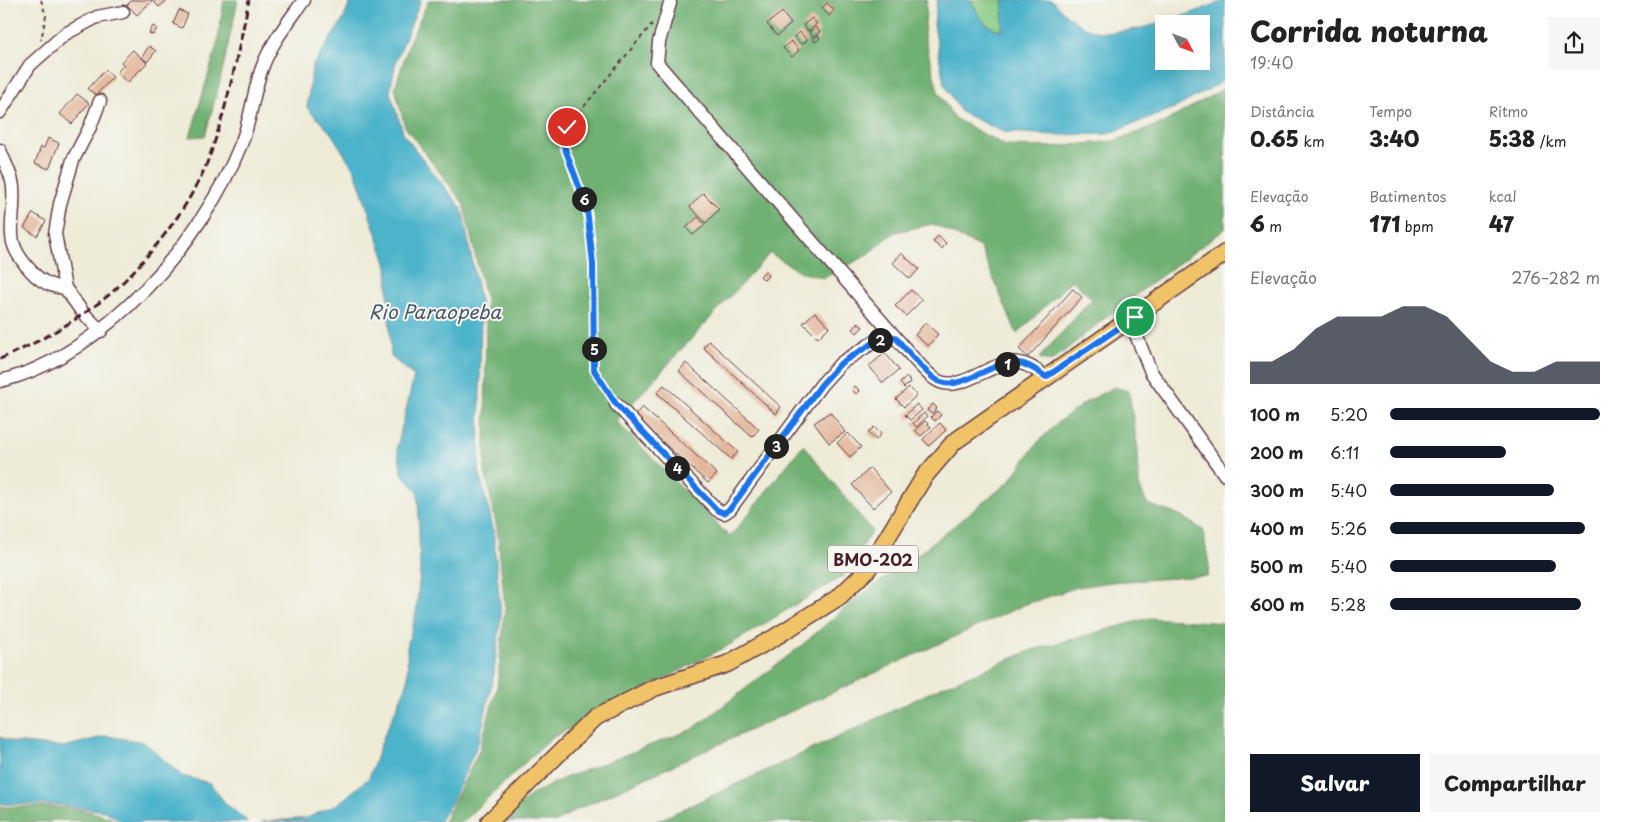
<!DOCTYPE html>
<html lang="pt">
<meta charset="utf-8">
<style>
:root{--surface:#fff;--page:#f6f6f6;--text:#222;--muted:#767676;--accent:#111827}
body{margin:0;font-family:"Playpen Sans",sans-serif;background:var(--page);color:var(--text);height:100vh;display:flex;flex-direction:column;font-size:19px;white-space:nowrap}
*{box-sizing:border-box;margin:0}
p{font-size:16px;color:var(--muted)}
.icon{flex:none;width:28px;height:28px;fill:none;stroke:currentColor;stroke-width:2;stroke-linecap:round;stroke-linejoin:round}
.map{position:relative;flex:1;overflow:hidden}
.details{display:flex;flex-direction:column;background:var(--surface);width:400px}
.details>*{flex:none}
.needle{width:32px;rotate:131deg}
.buttons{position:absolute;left:1155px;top:15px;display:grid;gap:10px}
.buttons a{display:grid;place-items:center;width:55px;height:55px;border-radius:0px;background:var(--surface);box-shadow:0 5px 20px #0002;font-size:25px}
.pin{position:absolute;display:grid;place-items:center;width:42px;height:42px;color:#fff;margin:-21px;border:2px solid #fff;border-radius:50%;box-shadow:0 1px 5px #0007}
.km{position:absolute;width:25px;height:25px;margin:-12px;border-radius:50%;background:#222;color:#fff;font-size:14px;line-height:25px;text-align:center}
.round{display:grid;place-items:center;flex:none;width:52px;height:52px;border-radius:0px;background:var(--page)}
.summary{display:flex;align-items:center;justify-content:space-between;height:85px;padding:0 25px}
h1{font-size:28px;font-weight:800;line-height:38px}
.stats{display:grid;grid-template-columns:repeat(3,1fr);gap:8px;height:85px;padding:5px 25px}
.stats div{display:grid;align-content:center}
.stats b{font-size:21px;font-weight:800}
.stats small{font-size:14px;font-weight:400}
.stats p{font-size:14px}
.chart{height:140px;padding:10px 25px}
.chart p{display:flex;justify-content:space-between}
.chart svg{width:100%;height:90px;margin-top:5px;fill:var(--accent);opacity:.7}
.action{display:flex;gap:10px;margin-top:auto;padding:10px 25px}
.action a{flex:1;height:58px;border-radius:0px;background:var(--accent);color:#fff;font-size:20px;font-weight:800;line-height:58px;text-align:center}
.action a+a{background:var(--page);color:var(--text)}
ul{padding:0 25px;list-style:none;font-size:16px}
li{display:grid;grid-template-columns:80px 60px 1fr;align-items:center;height:38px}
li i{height:12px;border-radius:6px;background:var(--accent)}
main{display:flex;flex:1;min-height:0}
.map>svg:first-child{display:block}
</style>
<main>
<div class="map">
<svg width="1225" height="822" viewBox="0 0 1225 822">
<rect width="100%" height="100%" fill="#f6f6f2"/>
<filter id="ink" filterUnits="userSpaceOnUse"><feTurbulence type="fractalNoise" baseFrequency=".02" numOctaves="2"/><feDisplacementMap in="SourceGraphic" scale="10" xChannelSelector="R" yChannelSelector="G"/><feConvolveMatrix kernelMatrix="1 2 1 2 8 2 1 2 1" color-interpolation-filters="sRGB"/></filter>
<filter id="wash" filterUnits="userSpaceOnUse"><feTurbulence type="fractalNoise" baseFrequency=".0096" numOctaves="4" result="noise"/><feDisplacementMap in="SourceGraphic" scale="20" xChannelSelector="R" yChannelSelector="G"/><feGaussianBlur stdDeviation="1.12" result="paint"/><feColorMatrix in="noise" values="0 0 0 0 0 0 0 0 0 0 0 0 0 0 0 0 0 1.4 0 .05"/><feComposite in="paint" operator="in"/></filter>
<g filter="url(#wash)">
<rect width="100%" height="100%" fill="#eeebd7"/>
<!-- green -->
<path fill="#8acc85" stroke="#6a7658" d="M 971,0 L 1004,0 L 1002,31 C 984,27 978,16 971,0 Z"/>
<!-- forest -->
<path fill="#6fb072" stroke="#5c684e" d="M 224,0 L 238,0 L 220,81 L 205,136 L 190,137 L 217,45 Z
M 429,0 L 927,0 L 924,35 L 938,91 L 954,118 L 1006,146 L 1052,147 L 1114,141 L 1163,123 L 1225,88 L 1225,229 L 1110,314 L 1051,362 L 1039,358 L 1092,299 L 1072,280 L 1017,334 L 980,247 L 933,224 L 895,232 L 864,257 L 824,278 L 802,273 L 770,253 L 616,421 L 730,537 L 803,445 L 872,531 L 843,576 L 731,644 L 550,739 L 462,822 L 444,822 L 479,751 L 497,687 L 505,609 L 497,528 L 485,471 L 486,301 L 463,203 L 405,127 L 395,88 L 410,40 Z
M 1114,387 L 1129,391 L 1138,450 L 1139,485 L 1147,504 L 1179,515 L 1203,530 L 1209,565 L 1208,576 L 1111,582 L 1078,587 L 1026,604 L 698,754 L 576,810 L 556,822 L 503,822 L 531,795 L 562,779 L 693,729 L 801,646 L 855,599 L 907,563 L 1010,481 L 1036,444 L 1057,423 L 1086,402 Z
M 1149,618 L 1225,623 L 1225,822 L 655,822 L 851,731 L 941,687 L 1029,651 Z
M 0,807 C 38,807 84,803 118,822 L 53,820 L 50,822 L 0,822 Z"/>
<!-- water -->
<path fill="#4cb3ca" stroke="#4b697a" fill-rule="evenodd" d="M 351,0 L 421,0 L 396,61 L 390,92 L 404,135 L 462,209 L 481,306 L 479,471 L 493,527 L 501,617 L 493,679 L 479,741 L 452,802 L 439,822 L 261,822 L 307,818 L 338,804 L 369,778 L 383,738 L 408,682 L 407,647 L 416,613 L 420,574 L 418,493 L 402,473 L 397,448 L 414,376 L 391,357 L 387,266 L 355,171 L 331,133 L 307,108 L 312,67 L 344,18 Z
M 937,0 L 971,0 C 978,16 984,27 1002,31 L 1004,0 L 1052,0 C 1063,13 1081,29 1099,32 C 1133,36 1193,13 1225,0 L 1225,80 L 1177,107 L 1108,134 L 1056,135 L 1003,132 L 961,112 L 944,84 L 934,24 ZM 1164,24 L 1201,24 L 1201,61 L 1164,61 Z
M 107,736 L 144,742 L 182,776 L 210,783 L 225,803 L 248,822 L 124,822 L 104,811 L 59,805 L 0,804 L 0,737 L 13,742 L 63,747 Z"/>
<g id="blocks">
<!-- building -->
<path fill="#e4b79b" d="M 132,0 L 153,0 L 137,15 L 127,5 Z
M 156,0 L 167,0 L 159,7 L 154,2 Z
M 827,3 L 834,10 L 829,16 L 822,8 Z
M 179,10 L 188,14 L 182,28 L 173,24 Z
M 782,12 L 791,24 L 777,36 L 767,24 Z
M 812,18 L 817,24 L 808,31 L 803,25 Z
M 153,26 L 157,28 L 153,35 L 149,33 Z
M 816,27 L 820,32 L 813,37 L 809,32 Z
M 800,32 L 807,40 L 802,45 L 794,37 Z
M 818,35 L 820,38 L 815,42 L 813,39 Z
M 791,41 L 799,50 L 792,57 L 783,48 Z
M 149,46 L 156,51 L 147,62 L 142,57 Z
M 133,50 L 147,63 L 127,83 L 117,72 L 124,65 L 121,62 Z
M 105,70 L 113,77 L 96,95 L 88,89 Z
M 77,94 L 89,103 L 72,124 L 60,114 Z
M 48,138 L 59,143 L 49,169 L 35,163 L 41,147 L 44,148 Z
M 703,193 L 719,209 L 706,223 L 690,207 Z
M 33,213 L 46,221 L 37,236 L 24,228 Z
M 698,217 L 705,225 L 693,235 L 686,228 Z
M 938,236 L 946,243 L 942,249 L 933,242 Z
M 901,253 L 919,269 L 910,279 L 893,263 Z
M 765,271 L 769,275 L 764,280 L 760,276 Z
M 1073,289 L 1082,297 L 1028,357 L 1019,349 Z
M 911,290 L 922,300 L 906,316 L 895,306 Z
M 815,312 L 829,327 L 818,338 L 803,323 Z
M 858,323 L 863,327 L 857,333 L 853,329 Z
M 925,323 L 938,334 L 928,346 L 915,335 Z
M 709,341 L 781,407 L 776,414 L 703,347 Z
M 885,353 L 899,370 L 883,383 L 869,366 Z
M 686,363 L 759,429 L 752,437 L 679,371 Z
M 907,377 L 910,382 L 904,388 L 900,383 Z
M 664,385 L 738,452 L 731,459 L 657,393 Z
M 855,386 L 860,391 L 856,394 L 852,390 Z
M 909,387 L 917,395 L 904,407 L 896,399 Z
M 917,404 L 922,410 L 910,420 L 905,415 Z
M 933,404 L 937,408 L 932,414 L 927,410 Z
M 642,407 L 717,474 L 708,483 L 634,416 Z
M 937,411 L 941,415 L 935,421 L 931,417 Z
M 830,412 L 845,432 L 829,443 L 814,423 Z
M 924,413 L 927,417 L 916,427 L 913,423 Z
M 925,421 L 931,427 L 921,436 L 915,430 Z
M 940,423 L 946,430 L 929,446 L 923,439 Z
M 874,427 L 881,434 L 876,440 L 868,433 Z
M 848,433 L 861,447 L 850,457 L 837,443 Z
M 870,468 L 891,492 L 873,508 L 852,485 Z"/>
</g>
</g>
<g filter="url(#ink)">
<use href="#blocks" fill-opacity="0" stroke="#633e45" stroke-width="1"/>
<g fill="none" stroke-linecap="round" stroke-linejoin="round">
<defs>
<path id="minor" d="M 670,3 L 659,42 L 657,63 L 895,337 C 907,350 920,368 935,379 C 960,397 991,358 1019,363 C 1029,364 1037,371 1046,377
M 100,101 L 90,127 L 73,160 L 60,204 L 55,234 L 65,288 L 83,313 L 101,331
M 0,112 L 30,65 L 65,34 L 97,17 L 123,12
M 0,150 C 4,162 12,174 13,187 C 16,226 0,239 32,272 C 41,282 52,287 65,288
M 1130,320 L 1151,372 L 1225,475
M 0,381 C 104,356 203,240 241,144 C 251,120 253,92 262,68 C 271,43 289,21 304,0
M 616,404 L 717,510 L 724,513 L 730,509 L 821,385 L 841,363 L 877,340 L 895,337"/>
<path id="major" d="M 489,822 L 595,718 L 654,688 L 727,664 L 772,639 L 839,597 L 868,569 L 924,477 L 954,442 L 1225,253"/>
</defs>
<!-- minor casing -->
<use href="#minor" stroke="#633e45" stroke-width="15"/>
<!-- major casing -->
<use href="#major" stroke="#633e45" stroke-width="19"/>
<!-- path -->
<path stroke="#633e45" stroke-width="2" stroke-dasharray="4 4" stroke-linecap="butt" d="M 41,0 L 46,16 L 41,40
M 610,395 L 594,370 L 593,264 L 587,208 L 564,146 L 567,127 L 652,24"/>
<!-- minor -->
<use href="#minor" stroke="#fff" stroke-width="12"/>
<!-- major -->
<use href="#major" stroke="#f1c369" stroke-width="16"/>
<!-- rail -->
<path stroke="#4a1f2b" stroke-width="3" stroke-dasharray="8 4" stroke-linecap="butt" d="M 0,359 C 38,343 92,313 122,283 C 157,248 193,202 210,155 C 228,105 238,52 249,0"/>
</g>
</g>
<g fill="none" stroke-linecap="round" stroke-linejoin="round" filter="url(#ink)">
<defs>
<path id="route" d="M 567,127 L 564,146 L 587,208 L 593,264 L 594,370 L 616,404 L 717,510 L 724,513 L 730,509 L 821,385 L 841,363 L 878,340 L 895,337 C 907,350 920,368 935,379 C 959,396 992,358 1019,363 C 1029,364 1037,371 1046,377 L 1135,317"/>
</defs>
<!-- route casing -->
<use href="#route" stroke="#fff" stroke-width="10"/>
<!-- route -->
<use href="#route" stroke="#1a73e8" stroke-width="6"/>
</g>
<g text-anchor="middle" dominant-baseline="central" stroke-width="4" stroke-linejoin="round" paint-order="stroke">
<!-- shield labels -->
<rect fill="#f6f6f2" stroke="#7e6067" stroke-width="1" x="828" y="545.5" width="90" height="27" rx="4"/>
<g font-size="16" font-weight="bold" fill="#4a1f2b">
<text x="873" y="559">BMO-202</text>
</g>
<!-- water labels -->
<g font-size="19" font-style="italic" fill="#4b5a6b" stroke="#f6f6f2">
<text x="435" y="311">Rio Paraopeba</text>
</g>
</g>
</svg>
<div class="buttons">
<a><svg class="needle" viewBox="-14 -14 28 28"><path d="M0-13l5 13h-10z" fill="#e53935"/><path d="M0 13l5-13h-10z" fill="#767676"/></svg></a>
</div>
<div class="pin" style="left:1135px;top:317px;background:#1e9e55"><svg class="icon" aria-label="arrive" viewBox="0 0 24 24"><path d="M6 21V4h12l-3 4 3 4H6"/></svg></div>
<div class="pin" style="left:567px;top:127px;background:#d93025"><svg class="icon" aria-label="check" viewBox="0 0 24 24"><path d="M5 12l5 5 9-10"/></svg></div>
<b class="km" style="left:1007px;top:364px">1</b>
<b class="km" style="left:880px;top:340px">2</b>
<b class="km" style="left:776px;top:446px">3</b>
<b class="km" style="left:677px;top:468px">4</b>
<b class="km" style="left:594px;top:349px">5</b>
<b class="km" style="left:584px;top:199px">6</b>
</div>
<section class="details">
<div class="summary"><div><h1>Corrida noturna</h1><p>19:40</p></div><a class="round"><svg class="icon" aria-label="share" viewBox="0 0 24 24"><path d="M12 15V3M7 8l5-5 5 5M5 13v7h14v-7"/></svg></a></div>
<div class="stats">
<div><p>Distância</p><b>0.65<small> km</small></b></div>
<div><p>Tempo</p><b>3:40</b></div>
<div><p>Ritmo</p><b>5:38<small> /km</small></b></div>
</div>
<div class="stats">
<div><p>Elevação</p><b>6<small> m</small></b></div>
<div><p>Batimentos</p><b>171<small> bpm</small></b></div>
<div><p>kcal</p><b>47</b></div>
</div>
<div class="chart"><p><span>Elevação</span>276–282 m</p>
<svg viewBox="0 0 160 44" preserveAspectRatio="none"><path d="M0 44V33L10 33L20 27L30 17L40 11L50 11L60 11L70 6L80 6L90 11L100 22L110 33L120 38L130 38L140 33L150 33L160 33V44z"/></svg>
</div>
<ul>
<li><b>100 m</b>5:20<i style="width:100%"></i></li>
<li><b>200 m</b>6:11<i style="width:55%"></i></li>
<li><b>300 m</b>5:40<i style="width:78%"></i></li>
<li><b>400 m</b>5:26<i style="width:93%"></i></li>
<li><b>500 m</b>5:40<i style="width:79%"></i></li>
<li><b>600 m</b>5:28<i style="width:91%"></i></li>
</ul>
<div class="action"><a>Salvar</a><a>Compartilhar</a></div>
</section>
</main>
